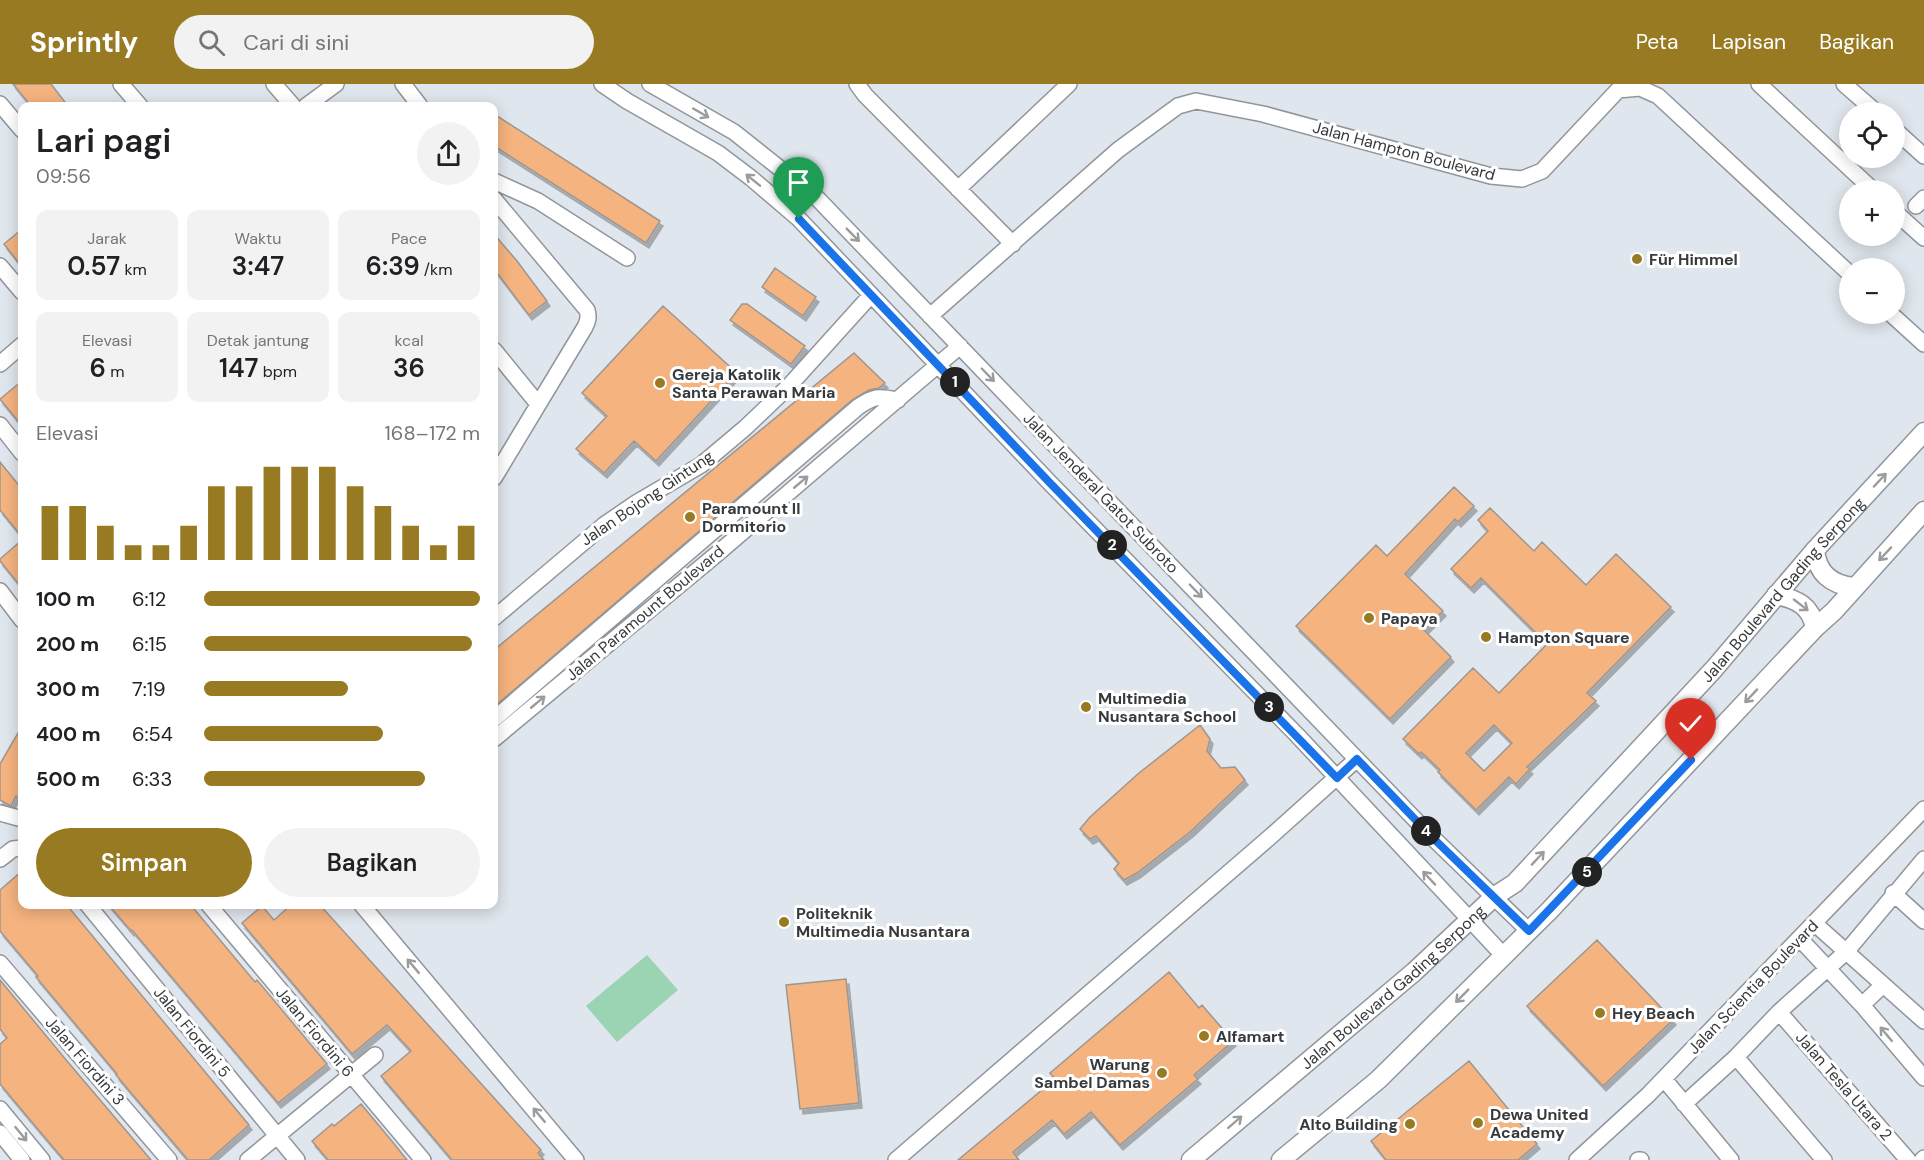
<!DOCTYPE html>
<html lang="id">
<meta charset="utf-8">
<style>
:root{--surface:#fff;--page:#f2f2f2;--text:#202124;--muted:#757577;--accent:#977a22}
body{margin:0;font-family:"DM Sans",sans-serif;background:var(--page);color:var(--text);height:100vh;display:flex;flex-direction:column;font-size:22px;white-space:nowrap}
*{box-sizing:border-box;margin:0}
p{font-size:20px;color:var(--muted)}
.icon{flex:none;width:33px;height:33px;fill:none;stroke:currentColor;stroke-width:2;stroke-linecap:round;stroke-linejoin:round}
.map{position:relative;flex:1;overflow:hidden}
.side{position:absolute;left:18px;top:18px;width:480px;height:807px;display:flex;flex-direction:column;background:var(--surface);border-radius:12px;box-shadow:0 3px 15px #0003}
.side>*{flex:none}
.controls{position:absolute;left:1839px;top:18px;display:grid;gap:12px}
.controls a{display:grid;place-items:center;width:66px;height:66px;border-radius:50%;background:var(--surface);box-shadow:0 3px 15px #0003;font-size:30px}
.pin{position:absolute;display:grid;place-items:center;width:51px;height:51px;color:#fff;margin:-62px -26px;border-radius:50% 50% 50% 0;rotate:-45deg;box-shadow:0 0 6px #0007}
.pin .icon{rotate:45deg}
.km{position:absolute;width:30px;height:30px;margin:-15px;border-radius:50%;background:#222;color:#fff;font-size:16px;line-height:30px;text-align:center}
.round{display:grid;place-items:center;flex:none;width:63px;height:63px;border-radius:32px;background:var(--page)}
.overview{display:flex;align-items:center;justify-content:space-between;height:102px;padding:0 18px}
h1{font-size:33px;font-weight:600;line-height:45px}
.figures{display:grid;grid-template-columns:repeat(3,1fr);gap:9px;height:102px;padding:6px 18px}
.figures div{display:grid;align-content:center;border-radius:12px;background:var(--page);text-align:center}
.figures b{font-size:26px;font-weight:600}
.figures small{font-size:16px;font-weight:400}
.figures p{font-size:16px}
.chart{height:168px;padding:12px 18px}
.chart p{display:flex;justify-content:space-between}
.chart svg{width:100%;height:108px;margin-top:6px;stroke:var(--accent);stroke-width:6}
.button{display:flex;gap:12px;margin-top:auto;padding:12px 18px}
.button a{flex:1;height:69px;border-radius:36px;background:var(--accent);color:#fff;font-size:24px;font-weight:600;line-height:69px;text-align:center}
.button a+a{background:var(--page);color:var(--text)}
ul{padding:0 18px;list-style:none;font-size:20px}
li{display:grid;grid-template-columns:96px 72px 1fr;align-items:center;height:45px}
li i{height:15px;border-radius:8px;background:var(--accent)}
header{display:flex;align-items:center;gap:36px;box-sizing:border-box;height:84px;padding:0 30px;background:var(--accent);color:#fff}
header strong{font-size:28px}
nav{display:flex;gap:33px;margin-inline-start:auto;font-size:21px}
.search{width:420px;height:54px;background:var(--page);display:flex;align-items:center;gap:15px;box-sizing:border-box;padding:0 21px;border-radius:33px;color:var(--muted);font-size:22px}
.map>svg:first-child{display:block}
</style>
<header>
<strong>Sprintly</strong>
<div class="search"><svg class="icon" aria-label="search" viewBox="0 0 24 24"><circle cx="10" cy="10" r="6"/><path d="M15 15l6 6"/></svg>Cari di sini</div>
<nav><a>Peta</a><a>Lapisan</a><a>Bagikan</a></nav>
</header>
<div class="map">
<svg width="1924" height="1076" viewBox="0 0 1924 1076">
<defs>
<filter id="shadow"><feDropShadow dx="3" dy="5" stdDeviation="0" flood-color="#0004"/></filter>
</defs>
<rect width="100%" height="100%" fill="#e0e6ed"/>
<!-- green -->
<path fill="#9ad4b3" d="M 647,871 L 678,906 L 617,958 L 586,922 Z"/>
<!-- building -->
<path fill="#f5b37f" stroke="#9d9691" stroke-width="1.5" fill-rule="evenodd" filter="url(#shadow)" d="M 13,0 L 51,0 L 68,22 L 31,22 Z
M 494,30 L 660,137 L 646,159 L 494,62 Z
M 22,145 L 22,183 L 4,160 Z
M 494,150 L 517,177 L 547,217 L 529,231 L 494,185 Z
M 775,184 L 816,213 L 803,232 L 762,203 Z
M 742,220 L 747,220 L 805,262 L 791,280 L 730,236 Z
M 663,222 L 737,289 L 656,377 L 634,357 L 604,389 L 576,365 L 607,332 L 582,309 Z
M 854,269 L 885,299 L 879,304 L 869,306 L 852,316 L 494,623 L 494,566 Z
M 22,297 L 22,342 L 0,315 Z
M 0,378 L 22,405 L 22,453 L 0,426 Z
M 1454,403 L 1474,422 L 1458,438 L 1455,435 L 1405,490 L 1443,527 L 1424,546 L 1451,573 L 1390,635 L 1296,542 L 1376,461 L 1387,472 Z
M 1490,424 L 1534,467 L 1542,458 L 1586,501 L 1616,470 L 1671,523 L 1587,609 L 1596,617 L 1527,683 L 1530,685 L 1516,700 L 1509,693 L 1476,726 L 1438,688 L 1440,686 L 1421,668 L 1419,670 L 1403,655 L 1473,584 L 1499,609 L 1547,560 L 1481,494 L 1471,504 L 1451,485 L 1488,447 L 1478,436 ZM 1494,641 L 1512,659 L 1484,687 L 1466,669 Z
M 22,456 L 22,504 L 0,477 L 0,475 Z
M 1200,641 L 1210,655 L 1207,667 L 1221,684 L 1235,683 L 1245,696 L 1190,748 L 1137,789 L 1124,796 L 1114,785 L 1119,779 L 1096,752 L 1090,755 L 1080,745 L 1090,733 L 1139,689 Z
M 22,642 L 22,716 L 16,712 L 11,722 L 0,716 L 0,680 Z
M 22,787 L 22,820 L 66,820 L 249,1041 L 209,1076 L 188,1076 L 116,991 L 117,990 L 36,893 L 38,892 L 0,847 L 0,806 Z
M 108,820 L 190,820 L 255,898 L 257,896 L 327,980 L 278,1019 L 132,846 L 131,847 Z
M 292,820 L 319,820 L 541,1066 L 538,1069 L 544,1076 L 452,1076 L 381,992 L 411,967 L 387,941 L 352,970 L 242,839 L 262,822 L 274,836 Z
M 1597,856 L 1673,936 L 1603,1002 L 1527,922 Z
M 1169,888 L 1199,924 L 1202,921 L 1233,957 L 1194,991 L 1198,995 L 1120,1061 L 1091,1028 L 1064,1050 L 1052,1036 L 1013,1068 L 1019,1076 L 958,1076 L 1055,995 L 1050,989 Z
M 846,895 L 859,1019 L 800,1025 L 786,901 Z
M 0,896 L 67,977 L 151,1076 L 64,1076 L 31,1037 L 0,1000 L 0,960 L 7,954 L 0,945 Z
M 1469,977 L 1537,1060 L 1518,1076 L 1386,1076 L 1371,1057 Z
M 361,1020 L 391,1056 L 407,1076 L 328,1076 L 312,1057 L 332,1040 L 334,1042 Z"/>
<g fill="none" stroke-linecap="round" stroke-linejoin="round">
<defs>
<path id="minor" d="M 121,0 L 140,22
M 274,0 L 293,22
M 403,0 L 420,22
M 602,0 L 627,17 L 718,69 L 751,94 L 799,135 L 1050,399 L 1297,651 L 1503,871
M 650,0 L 734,48 L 817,114 L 1347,665 L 1433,754 L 1529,847
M 857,0 L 865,11 L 1013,160
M 1759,0 L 1873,106
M 1844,0 L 1876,28
M 0,20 L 22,46
M 306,22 L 336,0
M 1894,45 L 1924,72
M 494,97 L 538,117 L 627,174
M 958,105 L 1069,0
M 494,115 L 587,226 C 589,233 588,237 585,243 L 494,394
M 1916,122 L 1924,114
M 1894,127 L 1924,154
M 0,182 L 22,208
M 1891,230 L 1924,260
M 930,232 L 1118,66 L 1178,22 L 1196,17 L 1263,30 L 1491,92 L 1522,95 L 1542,87 L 1618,6 L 1640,4 L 1658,12 L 1850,190
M 494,266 L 538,320
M 0,280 L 22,261
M 0,341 L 22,369
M 0,507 L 22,536
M 494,534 L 604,441 L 636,419 L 701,381 L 745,344 L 789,302 L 871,211
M 494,635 L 858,323 C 874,312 878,312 898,316
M 494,655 L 718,469 L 960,262
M 0,729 L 22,735
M 0,775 L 13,765 L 22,764
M 1893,809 L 1924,837
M 87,820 L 297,1076
M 208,820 L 423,1076
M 361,820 L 576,1076
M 1814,839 L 1924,937
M 1800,855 L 1862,921 L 1924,994
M 0,879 L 169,1076
M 1862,921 L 1883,901
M 1779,928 L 1908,1076
M 1736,973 L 1824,1076
M 1664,995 L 1731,1076
M 1684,1020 L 1736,973 L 1779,928 L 1846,868 L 1924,775
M 0,1025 L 42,1076
M 0,1049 L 22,1076
M 248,1076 L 375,971
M 896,1076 L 1270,753 L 1357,675
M 1577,1076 L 1648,1011 L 1924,725
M 1638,1076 L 1641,1076
M 1922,1076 L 1924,1074"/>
<g id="major">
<path d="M 1815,466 C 1817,489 1831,501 1854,503"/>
<path d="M 1776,511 C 1797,515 1811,522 1815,544"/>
<path id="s1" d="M 1191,1076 L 1414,888 L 1495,812 L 1515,799 L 1714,585 L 1815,466 L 1924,348"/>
<path d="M 1281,1076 L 1378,996 L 1549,827 L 1815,544 L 1834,527 L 1924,427"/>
</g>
</defs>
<!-- minor casing -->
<use href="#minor" stroke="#90969c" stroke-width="18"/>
<!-- major casing -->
<use href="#major" stroke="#90969c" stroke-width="21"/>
<!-- minor -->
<use href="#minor" stroke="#fff" stroke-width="15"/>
<!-- major -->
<use href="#major" stroke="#fff" stroke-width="18"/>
</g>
<!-- one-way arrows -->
<defs><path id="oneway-shaft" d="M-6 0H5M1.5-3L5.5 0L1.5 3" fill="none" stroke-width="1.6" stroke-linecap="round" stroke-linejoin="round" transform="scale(1.5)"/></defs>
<g stroke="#9b9c9e">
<use href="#oneway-shaft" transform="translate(701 29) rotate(30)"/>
<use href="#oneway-shaft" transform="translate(753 96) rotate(-141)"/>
<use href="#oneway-shaft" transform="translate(853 151) rotate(45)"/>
<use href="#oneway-shaft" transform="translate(988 291) rotate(46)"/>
<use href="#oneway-shaft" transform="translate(1880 396) rotate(-47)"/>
<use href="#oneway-shaft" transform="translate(801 398) rotate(-40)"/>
<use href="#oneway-shaft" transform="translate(1885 470) rotate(133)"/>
<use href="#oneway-shaft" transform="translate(1196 507) rotate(46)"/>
<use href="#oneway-shaft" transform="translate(1801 521) rotate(38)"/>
<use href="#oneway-shaft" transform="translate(1751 612) rotate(133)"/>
<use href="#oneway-shaft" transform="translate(538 618) rotate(-40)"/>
<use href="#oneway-shaft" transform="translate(1538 774) rotate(-47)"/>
<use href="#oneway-shaft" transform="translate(1429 794) rotate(-133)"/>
<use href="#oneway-shaft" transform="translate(413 882) rotate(-130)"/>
<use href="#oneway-shaft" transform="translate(1462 912) rotate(135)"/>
<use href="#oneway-shaft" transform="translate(1886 950) rotate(-130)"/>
<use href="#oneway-shaft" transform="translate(539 1031) rotate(-130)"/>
<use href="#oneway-shaft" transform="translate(1235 1038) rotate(-41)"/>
<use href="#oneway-shaft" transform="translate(21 1050) rotate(51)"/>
</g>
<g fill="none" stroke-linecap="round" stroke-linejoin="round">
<defs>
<path id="route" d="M 799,135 L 1050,399 L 1337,694 L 1357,675 L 1433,754 L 1529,847 L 1691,676"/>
</defs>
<!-- route casing -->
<use href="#route" stroke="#fff" stroke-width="12"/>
<!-- route -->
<use href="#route" stroke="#1a73e8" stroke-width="8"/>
</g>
<!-- markers -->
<g fill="#977a22" stroke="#fff" stroke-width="2">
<circle cx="1637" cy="175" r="6"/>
<circle cx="660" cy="299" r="6"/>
<circle cx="690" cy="433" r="6"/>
<circle cx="1369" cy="534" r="6"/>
<circle cx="1486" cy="553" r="6"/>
<circle cx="1086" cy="623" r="6"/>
<circle cx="784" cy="838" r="6"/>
<circle cx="1600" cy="929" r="6"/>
<circle cx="1204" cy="952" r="6"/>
<circle cx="1162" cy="989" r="6"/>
<circle cx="1478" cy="1039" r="6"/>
<circle cx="1410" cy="1040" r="6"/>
</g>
<g text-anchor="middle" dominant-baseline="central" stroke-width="6" stroke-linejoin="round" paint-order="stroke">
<!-- street labels -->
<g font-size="16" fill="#373a3c" stroke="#fff">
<text transform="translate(1404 67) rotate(15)">Jalan Hampton Boulevard</text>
<text transform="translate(1101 409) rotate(46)">Jalan Jenderal Gatot Subroto</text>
<text transform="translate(647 414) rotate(-34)">Jalan Bojong Gintung</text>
<text stroke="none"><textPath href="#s1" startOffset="824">Jalan Boulevard Gading Serpong</textPath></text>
<text transform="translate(645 529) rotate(-40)">Jalan Paramount Boulevard</text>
<text stroke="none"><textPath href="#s1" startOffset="266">Jalan Boulevard Gading Serpong</textPath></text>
<text transform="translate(1753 903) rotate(-46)">Jalan Scientia Boulevard</text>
<text transform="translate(192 948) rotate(51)">Jalan Fiordini 5</text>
<text transform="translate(315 948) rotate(50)">Jalan Fiordini 6</text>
<text transform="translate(85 977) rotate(49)">Jalan Fiordini 3</text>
<text transform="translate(1844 1002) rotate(49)">Jalan Tesla Utara 2</text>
</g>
<!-- poi labels -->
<g font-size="16" font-weight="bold" fill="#373a3c" stroke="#fff" text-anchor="start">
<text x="1649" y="175">Für Himmel</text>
<text x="672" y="290">Gereja Katolik<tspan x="672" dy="18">Santa Perawan Maria</tspan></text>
<text x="702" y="424">Paramount Il<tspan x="702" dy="18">Dormitorio</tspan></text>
<text x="1381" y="534">Papaya</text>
<text x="1498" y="553">Hampton Square</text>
<text x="1098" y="614">Multimedia<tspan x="1098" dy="18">Nusantara School</tspan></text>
<text x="796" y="829">Politeknik<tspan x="796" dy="18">Multimedia Nusantara</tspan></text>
<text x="1612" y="929">Hey Beach</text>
<text x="1216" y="952">Alfamart</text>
<text x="1150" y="980" text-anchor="end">Warung<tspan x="1150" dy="18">Sambel Damas</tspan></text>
<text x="1490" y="1030">Dewa United<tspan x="1490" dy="18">Academy</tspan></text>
<text x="1398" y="1040" text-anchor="end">Alto Building</text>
</g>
</g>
</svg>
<div class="controls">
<a><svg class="icon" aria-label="locate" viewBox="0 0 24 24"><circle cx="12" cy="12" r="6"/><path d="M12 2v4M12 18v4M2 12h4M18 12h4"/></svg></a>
<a>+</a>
<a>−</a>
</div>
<div class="pin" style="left:799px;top:135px;background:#1e9e55"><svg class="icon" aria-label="arrive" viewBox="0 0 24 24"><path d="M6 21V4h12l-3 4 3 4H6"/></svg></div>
<div class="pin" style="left:1691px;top:676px;background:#d93025"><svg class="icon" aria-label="check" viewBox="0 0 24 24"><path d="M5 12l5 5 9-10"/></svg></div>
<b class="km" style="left:955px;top:298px">1</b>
<b class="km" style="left:1112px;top:461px">2</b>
<b class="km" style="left:1269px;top:623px">3</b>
<b class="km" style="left:1426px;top:747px">4</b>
<b class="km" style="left:1587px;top:788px">5</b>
<section class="side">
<div class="overview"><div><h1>Lari pagi</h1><p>09:56</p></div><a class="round"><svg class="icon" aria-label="share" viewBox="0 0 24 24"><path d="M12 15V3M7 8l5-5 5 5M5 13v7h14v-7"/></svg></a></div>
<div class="figures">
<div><p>Jarak</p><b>0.57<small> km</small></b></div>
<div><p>Waktu</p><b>3:47</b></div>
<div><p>Pace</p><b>6:39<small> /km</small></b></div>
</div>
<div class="figures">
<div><p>Elevasi</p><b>6<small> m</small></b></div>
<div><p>Detak jantung</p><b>147<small> bpm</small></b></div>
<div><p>kcal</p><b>36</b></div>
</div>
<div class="chart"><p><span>Elevasi</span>168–172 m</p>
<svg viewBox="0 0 160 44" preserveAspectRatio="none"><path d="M5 44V22M15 44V22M25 44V30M35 44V38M45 44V38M55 44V30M65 44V14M75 44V14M85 44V6M95 44V6M105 44V6M115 44V14M125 44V22M135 44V30M145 44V38M155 44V30"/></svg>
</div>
<ul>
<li><b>100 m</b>6:12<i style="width:100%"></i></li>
<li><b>200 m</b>6:15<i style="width:97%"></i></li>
<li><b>300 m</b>7:19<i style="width:52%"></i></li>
<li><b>400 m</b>6:54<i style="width:65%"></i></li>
<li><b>500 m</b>6:33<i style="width:80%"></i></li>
</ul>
<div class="button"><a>Simpan</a><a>Bagikan</a></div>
</section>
</div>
